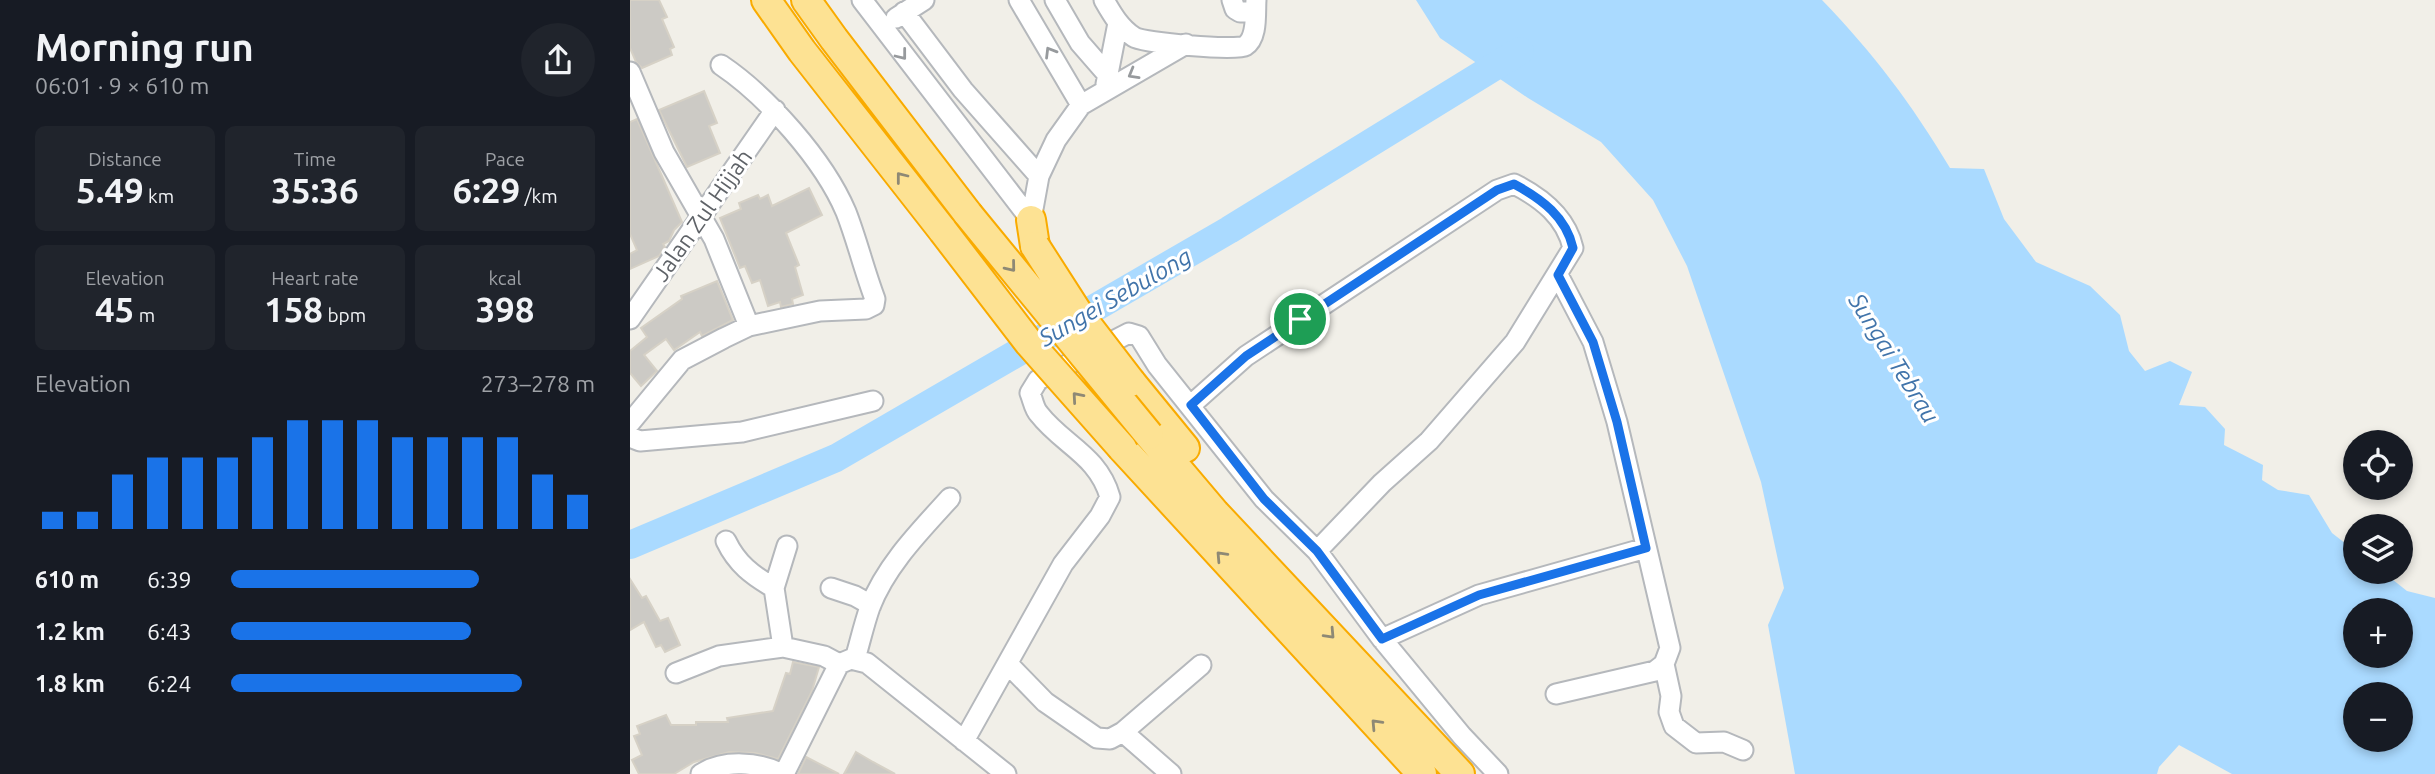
<!DOCTYPE html>
<meta charset="utf-8">
<style>
:root{--surface:#171b24;--page:#20242c;--text:#f1f3f6;--muted:#9ea1a6;--accent:#1a73e8}
body{margin:0;font-family:Ubuntu,sans-serif;background:var(--page);color:var(--text);height:100vh;display:flex;flex-direction:column;font-size:26px;white-space:nowrap}
*{box-sizing:border-box;margin:0}
p{font-size:23px;color:var(--muted)}
.icon{flex:none;width:38px;height:38px;fill:none;stroke:currentColor;stroke-width:2;stroke-linecap:round;stroke-linejoin:round}
.map{position:relative;flex:1;overflow:hidden}
.drawer{display:flex;flex-direction:column;background:var(--surface);width:630px}
.drawer>*{flex:none}
.tools{position:absolute;left:1713px;top:430px;display:grid;gap:14px}
.tools a{display:grid;place-items:center;width:70px;height:70px;border-radius:50%;background:var(--surface);box-shadow:0 4px 10px #0003;font-size:35px}
.pin{position:absolute;display:grid;place-items:center;width:60px;height:60px;color:#fff;margin:-30px;border:4px solid #fff;border-radius:50%;box-shadow:0 2px 7px #0007}
.round{display:grid;place-items:center;flex:none;width:74px;height:74px;border-radius:37px;background:var(--page)}
.head{display:flex;align-items:center;justify-content:space-between;height:119px;padding:0 35px}
h1{font-size:38px;font-weight:600;line-height:52px}
.stats{display:grid;grid-template-columns:repeat(3,1fr);gap:10px;height:119px;padding:7px 35px}
.stats div{display:grid;align-content:center;border-radius:10px;background:var(--page);text-align:center}
.stats b{font-size:35px;font-weight:600}
.stats small{font-size:19px;font-weight:400}
.stats p{font-size:19px}
.chart{height:196px;padding:14px 35px}
.chart p{display:flex;justify-content:space-between}
.chart svg{width:100%;height:126px;margin-top:7px;stroke:var(--accent);stroke-width:6}
ul{padding:0 35px;list-style:none;font-size:23px}
li{display:grid;grid-template-columns:112px 84px 1fr;align-items:center;height:52px}
li i{height:18px;border-radius:9px;background:var(--accent)}
main{display:flex;flex:1;min-height:0}
.map>svg:first-child{display:block}
</style>
<main>
<section class="drawer">
<div class="head"><div><h1>Morning run</h1><p>06:01 · 9 × 610 m</p></div><a class="round"><svg class="icon" aria-label="share" viewBox="0 0 24 24"><path d="M12 15V3M7 8l5-5 5 5M5 13v7h14v-7"/></svg></a></div>
<div class="stats">
<div><p>Distance</p><b>5.49<small> km</small></b></div>
<div><p>Time</p><b>35:36</b></div>
<div><p>Pace</p><b>6:29<small> /km</small></b></div>
</div>
<div class="stats">
<div><p>Elevation</p><b>45<small> m</small></b></div>
<div><p>Heart rate</p><b>158<small> bpm</small></b></div>
<div><p>kcal</p><b>398</b></div>
</div>
<div class="chart"><p><span>Elevation</span>273–278 m</p>
<svg viewBox="0 0 160 44" preserveAspectRatio="none"><path d="M5 44V38M15 44V38M25 44V25M35 44V19M45 44V19M55 44V19M65 44V12M75 44V6M85 44V6M95 44V6M105 44V12M115 44V12M125 44V12M135 44V12M145 44V25M155 44V32"/></svg>
</div>
<ul>
<li><b>610 m</b>6:39<i style="width:68%"></i></li>
<li><b>1.2 km</b>6:43<i style="width:66%"></i></li>
<li><b>1.8 km</b>6:24<i style="width:80%"></i></li>
</ul>
</section>
<div class="map">
<svg width="1805" height="774" viewBox="0 0 1805 774">
<rect width="100%" height="100%" fill="#f1efe8"/>
<!-- water -->
<path fill="#aadaff" fill-rule="evenodd" d="M 786,0 L 1192,0 C 1244,54 1281,103 1320,168 L 1354,169 L 1374,219 L 1406,262 L 1460,286 L 1490,315 L 1499,351 L 1515,371 L 1540,361 L 1562,372 L 1549,405 L 1575,407 L 1595,429 L 1594,445 L 1633,465 L 1632,480 L 1648,490 L 1679,495 L 1702,533 L 1725,551 L 1726,572 L 1753,572 L 1777,591 L 1805,598 L 1805,774 L 1602,774 L 1549,745 L 1529,767 L 1527,774 L 1165,774 L 1138,625 L 1154,588 L 1131,482 L 1057,266 L 1023,200 L 971,142 L 898,98 L 810,38 ZM 1726,611 L 1771,611 L 1771,656 L 1726,656 ZM 1726,695 L 1771,695 L 1771,740 L 1726,740 Z"/>
<g fill="none" stroke-linecap="round" stroke-linejoin="round">
<!-- river -->
<path stroke="#aadaff" stroke-width="28" d="M 0,545 L 206,458 L 599,230 L 890,51"/>
</g>
<!-- building -->
<path fill="#cccac5" stroke="#d6d1c6" stroke-width="2" d="M 0,0 L 29,0 L 37,17 L 32,19 L 44,47 L 40,49 L 42,55 L 12,68 L 6,62 L 0,48 Z
M 74,91 L 87,123 L 79,126 L 90,153 L 57,167 L 29,110 Z
M 7,119 L 52,222 L 44,230 L 39,241 L 33,244 L 35,247 L 29,256 L 0,269 L 0,254 L 7,250 L 0,234 L 0,122 Z
M 179,188 L 192,215 L 156,233 L 169,265 L 165,267 L 173,295 L 162,299 L 163,304 L 151,307 L 150,302 L 138,306 L 130,280 L 122,283 L 115,266 L 110,268 L 90,218 L 111,209 L 109,203 L 128,195 L 130,199 L 138,195 L 142,206 Z
M 87,281 L 103,320 L 72,336 L 70,332 L 44,350 L 36,339 L 14,355 L 27,371 L 11,386 L 0,373 L 0,351 L 17,337 L 11,328 L 52,299 L 51,296 Z
M 0,579 L 12,598 L 16,596 L 30,621 L 38,618 L 50,645 L 35,652 L 31,645 L 26,647 L 14,622 L 0,630 Z
M 163,662 L 189,667 L 182,691 L 148,759 L 125,753 L 99,752 L 64,762 L 44,774 L 9,774 L 2,760 L 12,755 L 4,736 L 10,734 L 7,726 L 36,715 L 41,725 L 66,725 L 66,722 L 98,722 L 97,718 L 143,711 L 156,673 L 160,674 Z
M 226,752 L 243,762 L 265,774 L 214,774 Z
M 176,757 L 209,774 L 168,774 Z"/>
<g fill="none" stroke-linecap="round" stroke-linejoin="round">
<defs>
<path id="minor" d="M 232,0 L 401,220
M 389,0 L 451,105
M 425,0 L 450,43 L 477,74
M 474,0 C 482,14 490,28 504,37 C 513,43 607,51 615,46 C 628,38 625,13 626,0
M 602,0 L 605,9 L 610,12 L 625,12
M 274,12 L 333,90 L 409,176
M 266,18 L 294,0
M 0,72 L 34,152 L 84,239 L 119,326
M 476,84 L 488,23
M 401,220 L 409,176 L 426,140 L 451,105 L 556,44
M 0,319 L 145,110
M 561,405 L 616,356 L 867,190 L 884,184 C 912,198 936,217 943,248 L 885,342 L 799,441 L 752,483 L 687,551
M 0,423 L 52,360 L 94,338 L 119,326 L 190,311 L 236,309 L 244,305 L 245,299 C 234,270 227,240 216,212 C 194,160 137,96 91,65
M 0,437 L 10,441 L 112,432 L 243,401
M 96,541 C 107,564 122,575 144,588
M 157,546 L 144,588 L 153,647 L 194,656 L 209,664
M 201,588 L 225,596 L 241,605
M 752,639 L 849,595 L 1016,548
M 225,659 C 230,642 234,624 240,607 C 256,565 291,530 320,498
M 378,664 L 415,702 L 467,738 L 480,739 L 493,732 L 571,665
M 1034,664 L 1041,696 L 1039,712 L 1044,726 L 1066,743 L 1094,742 L 1113,750
M 46,673 L 89,656 L 153,647
M 926,694 L 1025,671 L 1034,664 L 1040,648 L 987,422 L 963,342 L 928,275
M 493,732 L 541,774
M 334,741 L 433,564 L 470,516 L 480,497 C 468,455 433,445 409,414 C 404,409 403,400 400,393 L 408,380 L 499,333 L 509,336 L 527,365 L 634,499 L 687,551 L 752,639 L 832,736 L 868,774
M 71,774 C 94,759 129,762 152,774
M 154,774 L 209,664 L 221,659 L 237,663 L 376,774"/>
<path id="highway" d="M 136,0 L 172,51 L 313,231
M 176,0 L 204,39 L 338,214
M 401,220 L 405,246
M 501,382 L 555,448
M 519,435 L 585,513 L 830,774
M 492,448 L 792,774"/>
</defs>
<!-- minor casing -->
<use href="#minor" stroke="#b5b8bc" stroke-width="23"/>
<!-- highway casing -->
<use href="#highway" stroke="#f9ab00" stroke-width="32"/>
<!-- minor -->
<use href="#minor" stroke="#fff" stroke-width="19"/>
<!-- highway -->
<use href="#highway" stroke="#fde293" stroke-width="28"/>
<defs>
<path id="highway-bridge" d="M 338,214 L 519,435
M 313,231 L 399,343 L 492,448
M 405,246 L 448,313 L 501,382"/>
</defs>
<!-- highway-bridge casing -->
<use href="#highway-bridge" stroke="#f9ab00" stroke-width="32" stroke-linecap="butt"/>
<!-- highway-bridge -->
<use href="#highway-bridge" stroke="#fde293" stroke-width="28"/>
</g>
<!-- one-way arrows -->
<defs><path id="oneway-chevron" d="M-2-3.5L2.5 0L-2 3.5" fill="none" stroke-width="1.6" stroke-linecap="round" stroke-linejoin="round" transform="scale(1.75)"/></defs>
<g stroke="#979a9d">
<use href="#oneway-chevron" transform="translate(420 52) rotate(-121)"/>
<use href="#oneway-chevron" transform="translate(272 55) rotate(52)"/>
<use href="#oneway-chevron" transform="translate(503 74) rotate(150)"/>
</g>
<g stroke="#8e8975">
<use href="#oneway-chevron" transform="translate(271 177) rotate(-128)"/>
<use href="#oneway-chevron" transform="translate(381 267) rotate(51)"/>
<use href="#oneway-chevron" transform="translate(447 397) rotate(-131)"/>
<use href="#oneway-chevron" transform="translate(591 556) rotate(-133)"/>
<use href="#oneway-chevron" transform="translate(700 634) rotate(47)"/>
<use href="#oneway-chevron" transform="translate(746 724) rotate(-133)"/>
</g>
<g fill="none" stroke-linecap="round" stroke-linejoin="round">
<defs>
<path id="route" d="M 884,184 C 912,199 936,217 943,248 L 928,275 L 963,342 L 987,422 L 1016,548 L 849,595 L 752,639 L 687,551 L 634,499 L 561,405 L 616,356 L 867,190 Z"/>
</defs>
<!-- route casing -->
<use href="#route" stroke="#fff" stroke-width="14"/>
<!-- route -->
<use href="#route" stroke="#1a73e8" stroke-width="9"/>
</g>
<g text-anchor="middle" dominant-baseline="central" stroke-width="6" stroke-linejoin="round" paint-order="stroke">
<!-- street labels -->
<g font-size="23" fill="#5f6368" stroke="#fff">
<text transform="translate(72 215) rotate(-55)">Jalan Zul Hijjah</text>
</g>
<!-- water labels -->
<g font-size="24" font-style="italic" fill="#4174aa" stroke="#fff">
<text transform="translate(485 297) rotate(-30)">Sungei Sebulong</text>
<text transform="translate(1264 358) rotate(58)">Sungai Tebrau</text>
</g>
</g>
</svg>
<div class="tools">
<a><svg class="icon" aria-label="locate" viewBox="0 0 24 24"><circle cx="12" cy="12" r="6"/><path d="M12 2v4M12 18v4M2 12h4M18 12h4"/></svg></a>
<a><svg class="icon" aria-label="layers" viewBox="0 0 24 24"><path d="M12 4l9 5-9 5-9-5zM3 14l9 5 9-5"/></svg></a>
<a>+</a>
<a>−</a>
</div>
<div class="pin" style="left:670px;top:319px;background:#1e9e55"><svg class="icon" aria-label="arrive" viewBox="0 0 24 24"><path d="M6 21V4h12l-3 4 3 4H6"/></svg></div>
</div>
</main>
